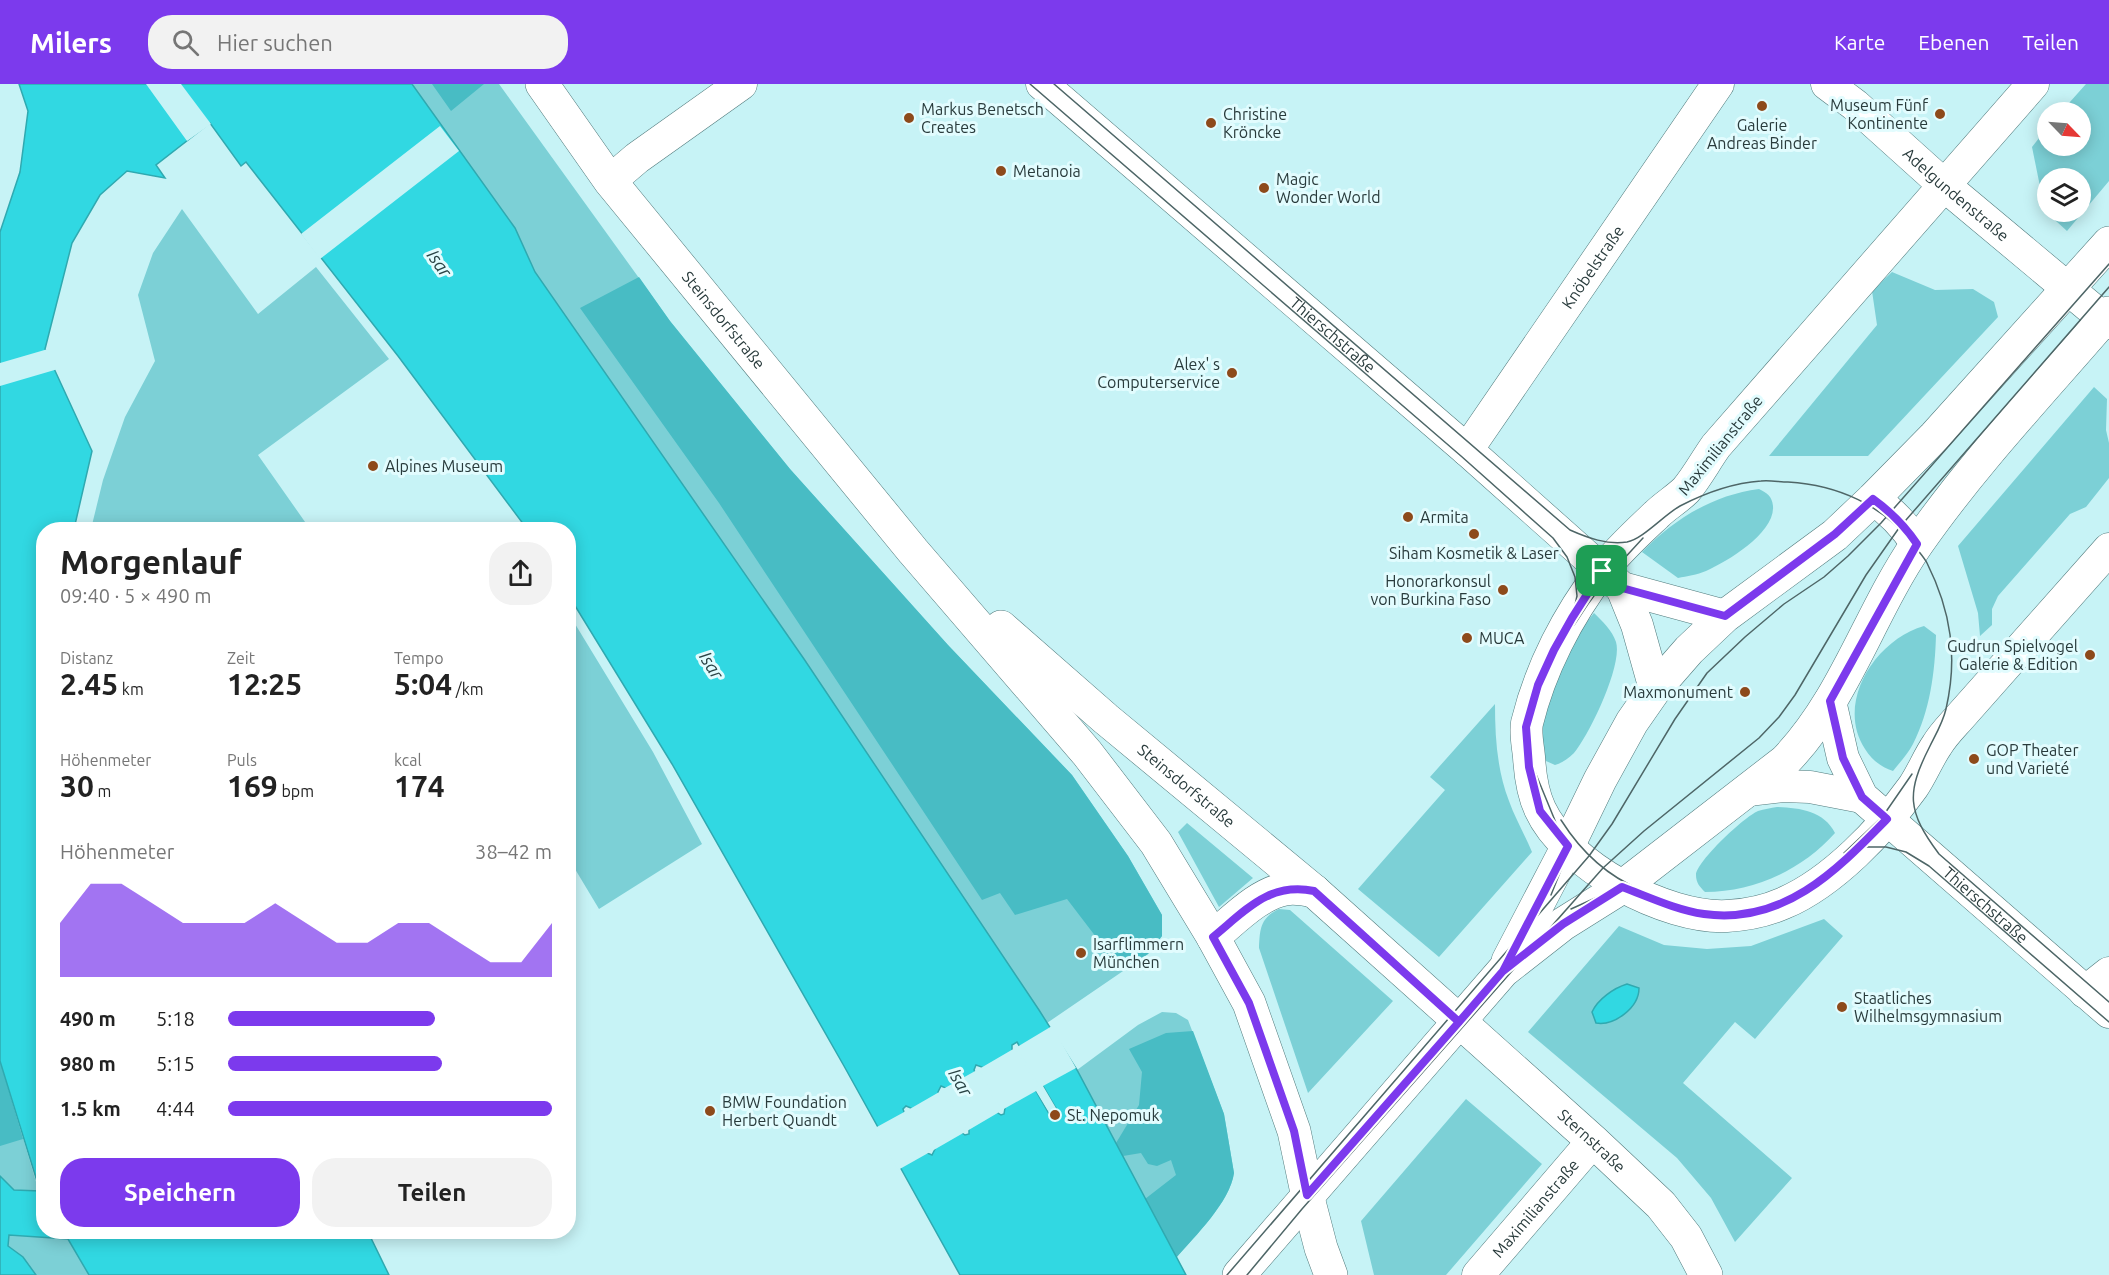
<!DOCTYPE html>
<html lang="de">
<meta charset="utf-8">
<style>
:root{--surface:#fff;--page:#f2f2f2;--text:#222;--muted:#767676;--accent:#7c3aed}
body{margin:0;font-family:Ubuntu,sans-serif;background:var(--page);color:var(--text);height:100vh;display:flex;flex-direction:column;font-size:22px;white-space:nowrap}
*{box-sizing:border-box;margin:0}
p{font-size:20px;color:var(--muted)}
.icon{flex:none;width:33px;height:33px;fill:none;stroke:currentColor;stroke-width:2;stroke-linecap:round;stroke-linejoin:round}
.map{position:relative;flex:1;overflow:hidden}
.panel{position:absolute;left:36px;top:438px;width:540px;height:717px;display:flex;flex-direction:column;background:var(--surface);border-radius:24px;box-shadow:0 3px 15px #0003}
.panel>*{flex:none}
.needle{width:39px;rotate:115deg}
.tools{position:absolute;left:2037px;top:18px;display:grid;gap:12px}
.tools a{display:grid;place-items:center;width:54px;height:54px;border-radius:50%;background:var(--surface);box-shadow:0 3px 15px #0003;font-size:30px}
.pin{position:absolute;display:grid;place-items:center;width:51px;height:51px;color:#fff;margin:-26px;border-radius:12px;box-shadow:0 3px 9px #0006}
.round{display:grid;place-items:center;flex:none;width:63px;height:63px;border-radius:24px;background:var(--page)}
.overview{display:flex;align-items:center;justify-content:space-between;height:102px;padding:0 24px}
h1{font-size:33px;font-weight:700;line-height:45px}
.figures{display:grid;grid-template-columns:repeat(3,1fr);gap:9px;height:102px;padding:6px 24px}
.figures div{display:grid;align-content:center}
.figures b{font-size:30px;font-weight:700}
.figures small{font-size:16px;font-weight:400}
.figures p{font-size:16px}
.chart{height:168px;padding:12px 24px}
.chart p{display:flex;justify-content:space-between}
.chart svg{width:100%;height:108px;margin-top:6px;fill:var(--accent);opacity:.7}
.action{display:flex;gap:12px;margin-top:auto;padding:12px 24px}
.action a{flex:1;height:69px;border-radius:24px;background:var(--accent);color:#fff;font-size:24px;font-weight:700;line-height:69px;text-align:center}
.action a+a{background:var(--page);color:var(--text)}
ul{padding:0 24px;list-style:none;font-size:20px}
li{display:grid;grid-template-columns:96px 72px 1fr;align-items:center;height:45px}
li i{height:15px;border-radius:8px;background:var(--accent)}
header{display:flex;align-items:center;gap:36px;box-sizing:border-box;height:84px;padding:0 30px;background:var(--accent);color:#fff}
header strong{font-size:28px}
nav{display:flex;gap:33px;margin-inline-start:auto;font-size:21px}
.search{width:420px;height:54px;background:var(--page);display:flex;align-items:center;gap:15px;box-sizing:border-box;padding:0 21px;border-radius:24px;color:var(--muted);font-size:22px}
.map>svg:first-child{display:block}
</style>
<header>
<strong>Milers</strong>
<div class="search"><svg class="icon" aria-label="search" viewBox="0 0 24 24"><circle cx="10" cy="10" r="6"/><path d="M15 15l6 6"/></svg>Hier suchen</div>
<nav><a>Karte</a><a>Ebenen</a><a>Teilen</a></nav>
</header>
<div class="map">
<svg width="2109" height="1191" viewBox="0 0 2109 1191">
<rect width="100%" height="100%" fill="#c7f3f6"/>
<!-- green -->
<path fill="#7cd0d6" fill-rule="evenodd" d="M 412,0 L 499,0 L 670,237 L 790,385 L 948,561 L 1072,691 L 1128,772 L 1162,831 L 1162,852 L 1148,870 L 1047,939 L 804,575 L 535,188 L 515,144 Z
M 2086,0 L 2109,0 L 2109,97 L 2067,147 L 2045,127 L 2032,63 L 2047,44 L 2048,62 L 2080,62 L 2080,28 L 2061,28 ZM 2048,94 L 2080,94 L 2080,128 L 2048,128 Z
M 182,125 L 258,230 L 316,183 L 389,275 L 258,371 L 310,445 L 91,445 L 103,396 L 125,333 L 155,277 L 138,211 L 153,169 Z
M 1892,188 L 1935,206 L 1973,205 L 1994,218 L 1998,233 L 1868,372 L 1769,372 L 1877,241 L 1872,207 Z
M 2094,303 L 2107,315 L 2106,346 L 2109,359 L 2109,394 L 2086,423 L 2070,430 L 1998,512 L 1992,525 L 1992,541 L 1980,552 L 1978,529 L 1958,462 Z
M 1759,405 C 1767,409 1772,412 1773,422 C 1775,449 1728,477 1706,487 C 1697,491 1687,492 1678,494 L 1642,468 C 1674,435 1713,411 1759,405 Z
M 1594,529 C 1602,537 1612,546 1616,558 C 1623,581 1589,651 1574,669 C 1568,675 1562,679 1555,681 L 1546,677 L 1541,667 L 1541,631 L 1580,546 Z
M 569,530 L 653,668 L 702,760 L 599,825 L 569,775 Z
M 1924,542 L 1936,551 C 1935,588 1930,627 1913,660 C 1908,670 1900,678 1893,687 C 1881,683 1872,676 1865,665 C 1835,619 1875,556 1924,542 Z
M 1495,620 C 1495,653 1497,686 1509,717 C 1515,734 1525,751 1532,768 L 1439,873 L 1358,805 L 1445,706 L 1430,693 Z
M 1777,723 C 1800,724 1824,727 1835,749 C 1802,786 1754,808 1705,808 C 1700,803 1696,799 1696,791 C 1697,777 1744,733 1758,727 C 1764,725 1771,724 1777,723 Z
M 1187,739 L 1253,794 L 1219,823 L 1178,748 Z
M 1279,825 L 1290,826 L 1393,917 L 1308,1009 L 1259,864 C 1260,845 1260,834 1279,825 Z
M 1824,835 L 1843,852 L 1755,955 L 1735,938 L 1683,999 L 1792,1094 L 1735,1158 L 1711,1114 L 1677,1074 L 1528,948 L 1619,842 L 1664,861 L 1707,865 L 1751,862 Z
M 1162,928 L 1176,929 L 1188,936 L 1224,1030 L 1234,1089 C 1230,1118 1195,1152 1176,1174 L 1077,986 L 1138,941 Z
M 0,977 L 37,1101 L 43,1113 L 44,1148 L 64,1148 L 89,1191 L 0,1191 Z
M 1466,1015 L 1542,1080 L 1446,1191 L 1374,1191 L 1361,1137 Z"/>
<!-- forest -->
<path fill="#48bcc4" d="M 432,0 L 484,0 L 451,27 Z
M 639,193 L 670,237 L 790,385 L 948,561 L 1072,691 L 1128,772 L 1162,831 L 1162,852 L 1148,870 L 1122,887 L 1067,815 L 1015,831 L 1000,809 L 982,816 L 719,419 L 580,224 Z
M 1193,947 L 1224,1030 L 1234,1089 C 1230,1118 1195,1152 1176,1174 L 1145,1115 L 1176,1091 L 1171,1076 L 1157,1082 L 1148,1080 L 1141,1069 L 1123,1072 L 1116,1059 L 1139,1021 L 1142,988 L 1129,965 L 1166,949 Z
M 0,977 L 23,1055 L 0,1062 Z"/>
<!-- water -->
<path fill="#31d8e2" stroke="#2fa9b0" stroke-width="1.5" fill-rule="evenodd" d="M 19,0 L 412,0 L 515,144 L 535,188 L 804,575 L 1039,926 L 1077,986 L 1186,1191 L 960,1191 L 844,982 L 672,680 L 569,512 L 568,446 L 527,445 L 398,272 L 246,78 L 241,82 L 210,39 L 156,81 L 165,94 L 127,87 L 100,111 L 72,159 L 45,265 L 92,367 L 74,445 L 44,446 L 44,1148 L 368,1148 L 389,1191 L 89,1191 L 68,1155 L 9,1151 L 8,1162 L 23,1173 L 36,1191 L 0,1191 L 0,1092 L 14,1106 L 40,1107 L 0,977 L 0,148 L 20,88 L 28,27 ZM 1017,958 L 1060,1031 L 1057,1037 L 1052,1035 L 1012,965 L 1012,961 ZM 976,981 L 982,983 L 1005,1024 L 1004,1030 L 1001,1031 L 998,1029 L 974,986 ZM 941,1002 L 946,1004 L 969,1045 L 969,1050 L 965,1051 L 962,1049 L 938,1008 ZM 906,1022 L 911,1024 L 935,1065 L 932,1071 L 927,1069 L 904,1028 L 903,1025 Z
M 1627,900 L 1639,904 C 1639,924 1614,942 1596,939 L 1592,928 C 1598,915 1614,904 1627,900 Z"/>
<!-- pier -->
<path fill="#c7f3f6" d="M 146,0 L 181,0 L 211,40 L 187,57 Z
M 440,42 L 459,67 L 320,175 L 301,150 Z
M 48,265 L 58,285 L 0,302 L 0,279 Z
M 1052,942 L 1076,984 L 1043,1002 L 1060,1031 L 1057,1032 L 1017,963 Z
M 1015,964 L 1055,1034 L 1053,1035 L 1036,1007 L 1002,1026 L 979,985 Z
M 977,986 L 1001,1027 L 967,1047 L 943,1005 Z
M 941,1007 L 965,1048 L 932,1067 L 908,1026 Z
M 906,1027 L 930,1068 L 898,1086 L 875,1044 Z"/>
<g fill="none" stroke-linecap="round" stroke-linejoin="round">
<defs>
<g id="street">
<path id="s1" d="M 1042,0 L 1467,366 L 1622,504 L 1725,532"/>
<path id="s2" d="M 1827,0 L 1855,21 L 1945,102 L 2109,239"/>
<path d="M 2033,0 L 1716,362 C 1706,376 1697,393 1686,406 C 1677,415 1665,422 1656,431 C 1638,448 1617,467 1602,487 C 1568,531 1540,585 1527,639 C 1525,649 1528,662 1529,673 C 1530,690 1533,710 1540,725 C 1566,782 1666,835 1727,832 C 1746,831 1766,827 1784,819 C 1833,798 1882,746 1913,703 C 1922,690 1928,674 1937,661 C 1943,651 1951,643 1959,634 L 2109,465"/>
<path d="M 610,97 L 637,74 L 741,0"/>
<path id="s3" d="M 1467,366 L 1718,0"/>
<path d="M 1873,415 C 1891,427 1905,442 1917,460"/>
<path d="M 1622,504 L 1637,541 L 1655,605"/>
<path id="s4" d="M 1830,617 L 1843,674 L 1862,713 L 2109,928"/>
<path d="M 1748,706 L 1783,702 L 1810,703 L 1862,713"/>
<path d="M 2085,908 L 2109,889"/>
<path id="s5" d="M 1478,1191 L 1593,1057"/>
</g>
<g id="secondary">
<path id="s6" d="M 542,0 L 610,97 L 913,467 L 1087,669 L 1156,759 L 1213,853 L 1249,919 L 1294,1047 L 1309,1118 L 1321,1164 L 1331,1191"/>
<path id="s7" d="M 1001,543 L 1106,635 L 1314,807 L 1593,1057 L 1661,1121 L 1686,1153 L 1706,1191"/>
<path d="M 1213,853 C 1234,836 1258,810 1285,805 C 1295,803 1304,805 1314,807"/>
<path d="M 1508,877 L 1568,762 L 1600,696 L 1632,638 L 1655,605 L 1689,566 L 1725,532 L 1835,451 L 1873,415 L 1935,352 L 2109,159"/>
<path d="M 1239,1191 L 1503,887 L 1563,840 L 1622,803 L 1785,677 C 1845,615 1869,530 1917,460 C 1974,378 2044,305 2109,229"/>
</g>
</defs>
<!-- street casing -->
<use href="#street" stroke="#517a7c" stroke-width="33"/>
<!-- secondary casing -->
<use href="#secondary" stroke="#517a7c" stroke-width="34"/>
<!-- street -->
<use href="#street" stroke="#fff" stroke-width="32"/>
<!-- secondary -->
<use href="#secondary" stroke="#fff" stroke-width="33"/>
<!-- tram -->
<path stroke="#4e6667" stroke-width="1.5" d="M 1030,0 L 1461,372 L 1553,454 L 1567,473 L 1575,493 L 1577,512 L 1572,534 L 1539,606 L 1528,640 L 1533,683 L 1563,756 L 1563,781 L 1551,811
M 1054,0 L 1570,446 C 1588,454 1607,461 1627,458 C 1643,455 1665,430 1680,422 C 1705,409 1733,399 1761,397 C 1770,396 1780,398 1788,398 C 1838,401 1883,421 1914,461 C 1918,467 1924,473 1927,479 C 1951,527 1958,573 1946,625 C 1943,638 1936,650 1930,662 C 1906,709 1907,727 1939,770 L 2109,918
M 1574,541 C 1594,509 1617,481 1643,454
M 1561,736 C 1580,766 1607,792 1641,806
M 1844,769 L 1883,732 L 1912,690
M 1571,825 L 1602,811 L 1620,807 L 1640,810 L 1702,826 L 1725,829 L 1759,824 L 1785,815 L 1853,769 L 1866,763 L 1886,763 L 1906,768 L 1929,782 L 2109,938
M 1227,1191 L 1589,772 L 1612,740 L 1675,635 L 1707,589 L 1745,553 L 1784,520 L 1824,493 L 1848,472 L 1881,439 L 2109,180
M 1247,1191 L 1302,1125 L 1603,784 L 1644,747 L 1759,654 L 1779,633 L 1795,611 L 1866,491 L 1899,444 L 2109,203"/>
</g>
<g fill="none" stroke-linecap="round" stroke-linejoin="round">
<defs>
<path id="route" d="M 1602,487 L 1572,534 L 1554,566 L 1538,601 L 1526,643 L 1529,683 L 1540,727 L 1568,762 L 1503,887 L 1459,938 L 1307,1111 L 1294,1047 L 1249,919 L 1213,853 C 1246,826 1269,798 1314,807 L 1459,938 L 1503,887 L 1563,840 L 1622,803 C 1649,813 1676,826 1704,830 C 1784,841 1836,787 1887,735 L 1862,713 L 1843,674 L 1830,617 L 1917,460 C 1905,442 1891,428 1873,415 L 1835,450 L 1725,532 L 1622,504 L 1602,487"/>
</defs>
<!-- route casing -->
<use href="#route" stroke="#fff" stroke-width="12"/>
<!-- route -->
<use href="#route" stroke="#7c3aed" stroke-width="8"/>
</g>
<!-- markers -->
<g fill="#8d4a1b" stroke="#e2fcfe" stroke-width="2">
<circle cx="1762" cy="22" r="6"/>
<circle cx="1940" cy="30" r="6"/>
<circle cx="909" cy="34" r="6"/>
<circle cx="1211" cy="39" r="6"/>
<circle cx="1001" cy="87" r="6"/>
<circle cx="1264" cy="104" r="6"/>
<circle cx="1232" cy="289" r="6"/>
<circle cx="373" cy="382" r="6"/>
<circle cx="1408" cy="433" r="6"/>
<circle cx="1474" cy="450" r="6"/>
<circle cx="1503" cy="506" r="6"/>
<circle cx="1467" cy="554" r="6"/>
<circle cx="2090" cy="571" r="6"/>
<circle cx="1745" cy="608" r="6"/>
<circle cx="1974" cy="675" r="6"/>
<circle cx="1081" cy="869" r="6"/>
<circle cx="1842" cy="923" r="6"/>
<circle cx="710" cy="1027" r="6"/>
<circle cx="1055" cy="1031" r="6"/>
</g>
<g text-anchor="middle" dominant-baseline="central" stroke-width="6" stroke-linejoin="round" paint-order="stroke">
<!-- poi labels -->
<g font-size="16" fill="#293b3c" stroke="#e2fcfe" text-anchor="start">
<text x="1928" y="21" text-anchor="end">Museum Fünf<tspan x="1928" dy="18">Kontinente</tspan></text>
<text x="921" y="25">Markus Benetsch<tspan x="921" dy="18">Creates</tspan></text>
<text x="1223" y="30">Christine<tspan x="1223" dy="18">Kröncke</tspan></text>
<text x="1762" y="41" text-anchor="middle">Galerie<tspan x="1762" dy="18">Andreas Binder</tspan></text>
<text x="1013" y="87">Metanoia</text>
<text x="1276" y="95">Magic<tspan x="1276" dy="18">Wonder World</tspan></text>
<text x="1220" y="280" text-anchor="end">Alex' s<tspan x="1220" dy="18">Computerservice</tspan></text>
<text x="385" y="382">Alpines Museum</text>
<text x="1420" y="433">Armita</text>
<text x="1474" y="469" text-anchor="middle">Siham Kosmetik &amp; Laser</text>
<text x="1491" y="497" text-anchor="end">Honorarkonsul<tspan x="1491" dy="18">von Burkina Faso</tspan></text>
<text x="1479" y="554">MUCA</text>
<text x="2078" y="562" text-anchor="end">Gudrun Spielvogel<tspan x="2078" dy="18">Galerie &amp; Edition</tspan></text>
<text x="1733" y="608" text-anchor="end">Maxmonument</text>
<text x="1986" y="666">GOP Theater<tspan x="1986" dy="18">und Varieté</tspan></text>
<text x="1093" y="860">Isarflimmern<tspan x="1093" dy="18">München</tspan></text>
<text x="1854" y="914">Staatliches<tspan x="1854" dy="18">Wilhelmsgymnasium</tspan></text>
<text x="722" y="1018">BMW Foundation<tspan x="722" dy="18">Herbert Quandt</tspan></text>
<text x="1067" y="1031">St. Nepomuk</text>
</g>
<!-- street labels -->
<g font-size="16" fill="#293b3c" stroke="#e2fcfe">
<text stroke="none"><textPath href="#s2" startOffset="170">Adelgundenstraße</textPath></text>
<text stroke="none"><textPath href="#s3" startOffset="222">Knöbelstraße</textPath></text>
<text stroke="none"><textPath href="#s6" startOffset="298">Steinsdorfstraße</textPath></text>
<text stroke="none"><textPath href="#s1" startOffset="384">Thierschstraße</textPath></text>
<text transform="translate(1720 361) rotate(-51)">Maximilianstraße</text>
<text stroke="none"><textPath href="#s7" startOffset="244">Steinsdorfstraße</textPath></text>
<text stroke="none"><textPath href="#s4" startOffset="266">Thierschstraße</textPath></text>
<text stroke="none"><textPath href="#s7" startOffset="783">Sternstraße</textPath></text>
<text stroke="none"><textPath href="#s5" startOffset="88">Maximilianstraße</textPath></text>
</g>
<!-- water labels -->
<g font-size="18" font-style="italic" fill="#2a4345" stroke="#e2fcfe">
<text transform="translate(440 179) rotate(55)">Isar</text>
<text transform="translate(712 581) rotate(58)">Isar</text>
<text transform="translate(961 998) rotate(60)">Isar</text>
</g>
</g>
</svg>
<div class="tools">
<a><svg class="needle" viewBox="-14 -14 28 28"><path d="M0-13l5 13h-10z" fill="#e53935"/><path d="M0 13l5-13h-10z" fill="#767676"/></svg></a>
<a><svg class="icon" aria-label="layers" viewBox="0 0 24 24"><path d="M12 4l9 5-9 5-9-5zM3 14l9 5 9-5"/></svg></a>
</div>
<div class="pin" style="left:1602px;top:487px;background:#1e9e55"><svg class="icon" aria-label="arrive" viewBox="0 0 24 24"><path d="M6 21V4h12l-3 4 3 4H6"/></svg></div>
<section class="panel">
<div class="overview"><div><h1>Morgenlauf</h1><p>09:40 · 5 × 490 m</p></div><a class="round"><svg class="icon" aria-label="share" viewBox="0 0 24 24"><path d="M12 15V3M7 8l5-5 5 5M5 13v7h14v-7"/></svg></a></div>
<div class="figures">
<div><p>Distanz</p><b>2.45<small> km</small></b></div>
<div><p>Zeit</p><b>12:25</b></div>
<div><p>Tempo</p><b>5:04<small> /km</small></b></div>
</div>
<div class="figures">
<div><p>Höhenmeter</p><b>30<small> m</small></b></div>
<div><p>Puls</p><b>169<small> bpm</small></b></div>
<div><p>kcal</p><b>174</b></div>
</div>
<div class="chart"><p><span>Höhenmeter</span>38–42 m</p>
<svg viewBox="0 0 160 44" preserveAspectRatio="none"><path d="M0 44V22L10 6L20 6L30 14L40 22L50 22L60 22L70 14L80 22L90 30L100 30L110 22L120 22L130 30L140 38L150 38L160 22V44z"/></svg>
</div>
<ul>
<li><b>490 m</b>5:18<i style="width:64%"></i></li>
<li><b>980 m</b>5:15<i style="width:66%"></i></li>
<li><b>1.5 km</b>4:44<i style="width:100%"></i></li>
</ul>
<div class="action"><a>Speichern</a><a>Teilen</a></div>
</section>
</div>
